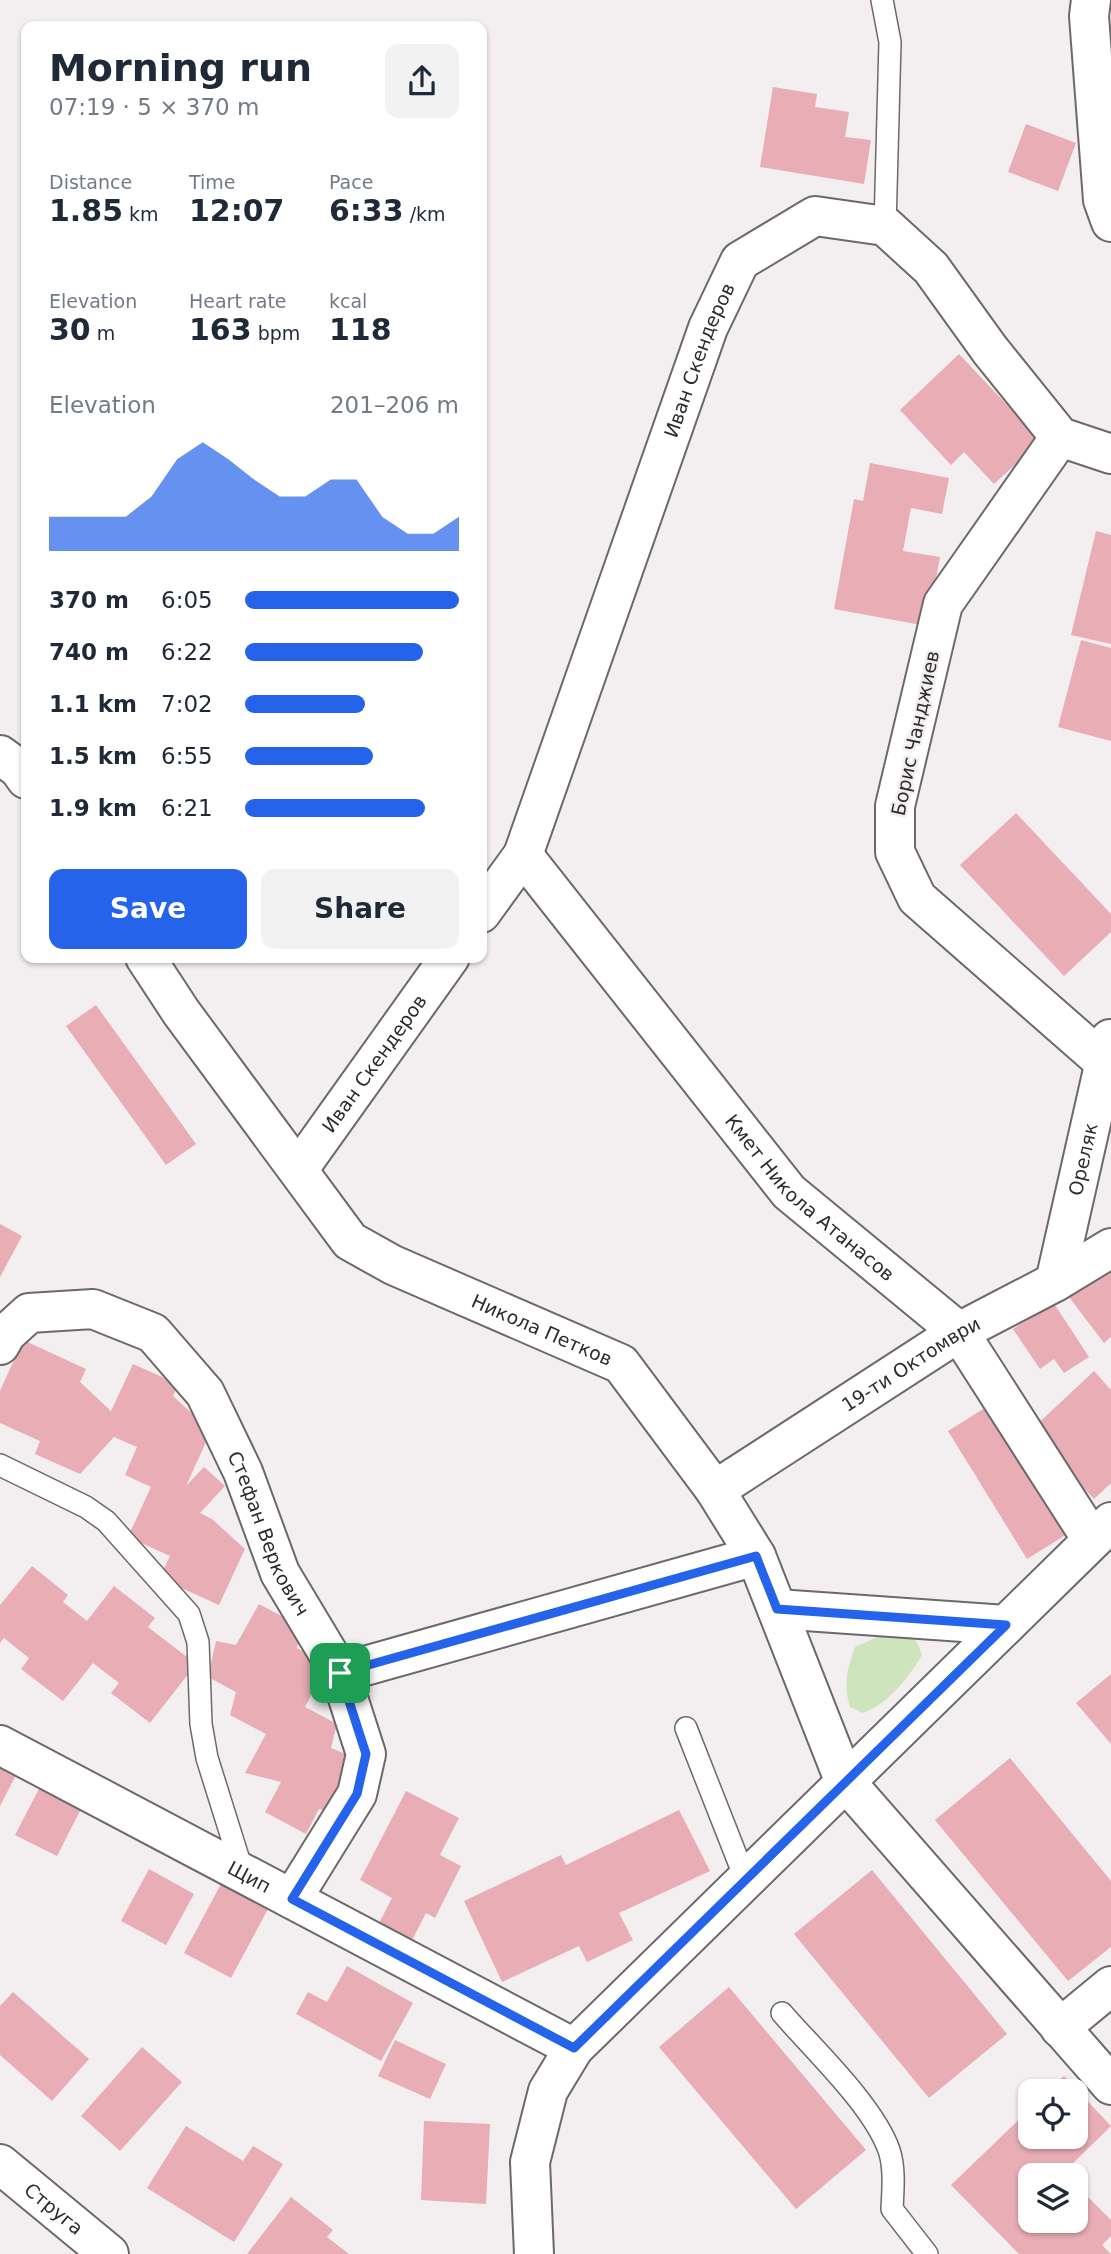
<!DOCTYPE html>
<meta charset="utf-8">
<style>
:root{--surface:#fff;--page:#f2f2f3;--text:#1f2937;--muted:#747a83;--accent:#2563eb}
body{margin:0;font-family:"DejaVu Sans",sans-serif;background:var(--page);color:var(--text);height:100vh;display:flex;flex-direction:column;font-size:26px;white-space:nowrap}
*{box-sizing:border-box;margin:0}
p{font-size:23px;color:var(--muted)}
.icon{flex:none;width:38px;height:38px;fill:none;stroke:currentColor;stroke-width:2;stroke-linecap:round;stroke-linejoin:round}
.map{position:relative;flex:1;overflow:hidden}
.side{position:absolute;left:21px;top:21px;width:466px;height:942px;display:flex;flex-direction:column;background:var(--surface);border-radius:14px;box-shadow:0 2px 5px #0004}
.side>*{flex:none}
.controls{position:absolute;left:1018px;top:2079px;display:grid;gap:14px}
.controls a{display:grid;place-items:center;width:70px;height:70px;border-radius:14px;background:var(--surface);box-shadow:0 2px 5px #0004;font-size:35px}
.pin{position:absolute;display:grid;place-items:center;width:60px;height:60px;color:#fff;margin:-30px;border-radius:14px;box-shadow:0 4px 10px #0006}
.round{display:grid;place-items:center;flex:none;width:74px;height:74px;border-radius:14px;background:var(--page)}
.headline{display:flex;align-items:center;justify-content:space-between;height:119px;padding:0 28px}
h1{font-size:38px;font-weight:700;line-height:52px}
.stats{display:grid;grid-template-columns:repeat(3,1fr);gap:10px;height:119px;padding:7px 28px}
.stats div{display:grid;align-content:center}
.stats b{font-size:30px;font-weight:700}
.stats small{font-size:19px;font-weight:400}
.stats p{font-size:19px}
.chart{height:196px;padding:14px 28px}
.chart p{display:flex;justify-content:space-between}
.chart svg{width:100%;height:126px;margin-top:7px;fill:var(--accent);opacity:.7}
.cta{display:flex;gap:14px;margin-top:auto;padding:14px 28px}
.cta a{flex:1;height:80px;border-radius:14px;background:var(--accent);color:#fff;font-size:28px;font-weight:700;line-height:80px;text-align:center}
.cta a+a{background:var(--page);color:var(--text)}
ul{padding:0 28px;list-style:none;font-size:23px}
li{display:grid;grid-template-columns:112px 84px 1fr;align-items:center;height:52px}
li i{height:18px;border-radius:9px;background:var(--accent)}
.map>svg:first-child{display:block}
</style>
<div class="map">
<svg width="1111" height="2254" viewBox="0 0 1111 2254">
<rect width="100%" height="100%" fill="#f3eeef"/>
<!-- green -->
<path fill="#cde4bc" d="M 886,1633 L 906,1633 L 917,1642 L 922,1655 C 909,1677 888,1704 863,1713 L 850,1707 C 843,1684 847,1669 855,1647 Z"/>
<!-- building -->
<path fill="#e8adb5" d="M 773,87 L 817,94 L 815,107 L 849,112 L 845,137 L 871,140 L 864,184 L 760,167 Z
M 1026,124 L 1076,143 L 1058,191 L 1008,172 Z
M 959,354 L 1010,408 L 1014,404 L 1045,437 L 994,484 L 964,452 L 951,465 L 900,410 Z
M 870,463 L 949,478 L 942,514 L 911,508 L 903,551 L 940,557 L 927,626 L 834,609 L 854,499 L 863,501 Z
M 1096,531 L 1111,535 L 1111,644 L 1071,635 Z
M 1081,640 L 1111,648 L 1111,741 L 1058,727 Z
M 1016,813 L 1111,914 L 1111,932 L 1064,976 L 960,865 Z
M 96,1005 L 196,1144 L 166,1165 L 66,1026 Z
M 0,1224 L 22,1236 L 0,1277 Z
M 1111,1265 L 1111,1337 L 1104,1343 L 1069,1297 Z
M 1053,1302 L 1089,1357 L 1064,1373 L 1054,1359 L 1040,1369 L 1013,1329 Z
M 23,1340 L 86,1369 L 80,1382 L 111,1411 L 133,1364 L 178,1384 L 173,1396 L 211,1431 L 186,1486 L 204,1467 L 225,1486 L 200,1513 L 212,1519 L 245,1549 L 219,1605 L 166,1581 L 161,1575 L 170,1556 L 128,1537 L 151,1487 L 125,1475 L 137,1447 L 114,1437 L 80,1474 L 35,1454 L 40,1441 L 0,1423 L 0,1391 Z
M 1094,1371 L 1111,1390 L 1111,1483 L 1094,1499 L 1030,1431 Z
M 993,1403 L 1072,1531 L 1027,1559 L 948,1431 Z
M 32,1566 L 68,1595 L 63,1602 L 87,1621 L 114,1586 L 155,1618 L 148,1627 L 196,1664 L 150,1723 L 111,1693 L 119,1683 L 93,1663 L 63,1701 L 21,1669 L 29,1658 L 4,1638 L 0,1643 L 0,1605 Z
M 259,1604 L 302,1627 L 297,1648 L 327,1665 L 305,1707 L 337,1724 L 331,1748 L 362,1761 L 334,1813 L 319,1809 L 306,1834 L 265,1812 L 281,1782 L 245,1773 L 266,1734 L 230,1715 L 236,1692 L 208,1677 L 216,1641 L 236,1645 Z
M 1111,1674 L 1111,1744 L 1076,1703 Z
M 1010,1758 L 1111,1881 L 1111,1947 L 1068,1981 L 935,1820 Z
M 0,1767 L 16,1775 L 0,1806 Z
M 42,1783 L 83,1805 L 57,1856 L 15,1835 Z
M 406,1791 L 459,1818 L 440,1855 L 461,1866 L 435,1918 L 426,1913 L 410,1944 L 377,1927 L 392,1898 L 360,1880 Z
M 679,1810 L 710,1871 L 619,1913 L 633,1940 L 587,1962 L 579,1946 L 502,1982 L 464,1901 L 561,1855 L 566,1865 Z
M 149,1869 L 194,1894 L 166,1945 L 121,1921 Z
M 872,1870 L 1007,2034 L 929,2098 L 794,1934 Z
M 221,1884 L 268,1909 L 231,1978 L 184,1953 Z
M 347,1966 L 413,2003 L 381,2061 L 296,2014 L 308,1992 L 327,2002 Z
M 729,1987 L 866,2150 L 796,2209 L 659,2047 Z
M 13,1992 L 89,2059 L 52,2101 L 0,2055 L 0,2006 Z
M 395,2040 L 446,2064 L 430,2099 L 378,2076 Z
M 142,2047 L 182,2082 L 120,2151 L 81,2116 Z
M 1064,2076 L 1111,2126 L 1064,2172 L 1067,2175 L 1031,2175 L 1031,2221 L 1076,2221 L 1076,2185 L 1111,2220 L 1111,2236 L 1102,2245 L 1111,2254 L 1019,2254 L 951,2185 L 1031,2108 L 1031,2137 L 1076,2137 L 1076,2091 L 1048,2091 Z
M 424,2121 L 490,2124 L 486,2204 L 421,2200 Z
M 186,2126 L 243,2161 L 253,2146 L 283,2164 L 234,2242 L 147,2188 Z
M 291,2197 L 333,2230 L 327,2237 L 349,2254 L 247,2254 Z"/>
<g fill="none" stroke-linecap="round" stroke-linejoin="round">
<defs>
<path id="lane" d="M 882,0 L 890,42 L 885,226
M 0,1465 L 86,1507 L 106,1521 L 189,1614 L 198,1642 L 201,1724 L 207,1758 L 243,1873
M 686,1728 L 745,1878
M 782,2013 C 814,2050 873,2105 889,2150 C 895,2168 893,2190 892,2209 L 927,2254"/>
<g id="street">
<path d="M 1091,0 L 1089,16 L 1103,200 L 1111,222"/>
<path d="M 1060,437 L 943,604 L 895,806 L 895,852 L 917,898 L 1104,1062"/>
<path d="M 0,755 L 19,769 L 26,779"/>
<path id="s1" d="M 523,855 L 789,1192 L 959,1332 L 1091,1538"/>
<path id="s2" d="M 481,913 L 523,855 L 708,328 L 740,261 L 815,216 L 885,226 L 931,268 L 990,350 L 1060,437 L 1111,454"/>
<path id="s3" d="M 145,957 L 181,1012 L 350,1241 L 393,1265 L 621,1364 L 715,1490 L 756,1556 L 844,1780 L 1111,2085"/>
<path id="s4" d="M 298,1170 L 450,957"/>
<path id="s5" d="M 1055,1282 L 1110,1039"/>
<path id="s6" d="M 0,1345 L 6,1334 L 29,1313 L 93,1309 L 153,1333 L 205,1393 L 243,1472 L 280,1573 L 340,1673 L 366,1754 L 357,1794 L 292,1899"/>
<path id="s7" d="M 715,1490 L 959,1332 L 1055,1282 L 1111,1248"/>
<path d="M 777,1609 L 1006,1625"/>
<path d="M 340,1673 L 756,1556"/>
<path id="s8" d="M 0,1745 L 574,2048"/>
<path d="M 1060,2028 L 1111,1986"/>
<path id="s9" d="M 0,2164 L 109,2254"/>
</g>
<path id="secondary" d="M 534,2254 L 530,2162 L 548,2091 L 574,2048 L 1111,1522"/>
</defs>
<!-- lane casing -->
<use href="#lane" stroke="#6c6969" stroke-width="24"/>
<!-- street casing -->
<use href="#street" stroke="#6c6969" stroke-width="42"/>
<!-- secondary casing -->
<use href="#secondary" stroke="#6c6969" stroke-width="42"/>
<!-- lane -->
<use href="#lane" stroke="#fff" stroke-width="21"/>
<!-- street -->
<use href="#street" stroke="#fff" stroke-width="38"/>
<!-- secondary -->
<use href="#secondary" stroke="#fff" stroke-width="38"/>
</g>
<g fill="none" stroke-linecap="round" stroke-linejoin="round">
<defs>
<path id="route" d="M 756,1556 L 777,1609 L 1006,1625 L 574,2048 L 292,1899 L 357,1794 L 366,1754 L 340,1673 Z"/>
</defs>
<!-- route casing -->
<use href="#route" stroke="#fff" stroke-width="14"/>
<!-- route -->
<use href="#route" stroke="#2563eb" stroke-width="9"/>
</g>
<g text-anchor="middle" dominant-baseline="central" stroke-width="5" stroke-linejoin="round" paint-order="stroke">
<!-- street labels -->
<g font-size="19" fill="#2d2c2c" stroke="#f3eeef">
<text stroke="none"><textPath href="#s2" startOffset="597">Иван Скендеров</textPath></text>
<text transform="translate(915 733) rotate(-78)">Борис Чанджиев</text>
<text stroke="none"><textPath href="#s4" startOffset="131">Иван Скендеров</textPath></text>
<text stroke="none"><textPath href="#s5" startOffset="126">Ореляк</textPath></text>
<text stroke="none"><textPath href="#s1" startOffset="448">Кмет Никола Атанасов</textPath></text>
<text stroke="none"><textPath href="#s3" startOffset="562">Никола Петков</textPath></text>
<text stroke="none"><textPath href="#s7" startOffset="233">19-ти Октомври</textPath></text>
<text stroke="none"><textPath href="#s6" startOffset="406">Стефан Веркович</textPath></text>
<text stroke="none"><textPath href="#s8" startOffset="282">Щип</textPath></text>
<text stroke="none"><textPath href="#s9" startOffset="70">Струга</textPath></text>
</g>
</g>
</svg>
<div class="controls">
<a><svg class="icon" aria-label="locate" viewBox="0 0 24 24"><circle cx="12" cy="12" r="6"/><path d="M12 2v4M12 18v4M2 12h4M18 12h4"/></svg></a>
<a><svg class="icon" aria-label="layers" viewBox="0 0 24 24"><path d="M12 4l9 5-9 5-9-5zM3 14l9 5 9-5"/></svg></a>
</div>
<div class="pin" style="left:340px;top:1673px;background:#1e9e55"><svg class="icon" aria-label="arrive" viewBox="0 0 24 24"><path d="M6 21V4h12l-3 4 3 4H6"/></svg></div>
<section class="side">
<div class="headline"><div><h1>Morning run</h1><p>07:19 · 5 × 370 m</p></div><a class="round"><svg class="icon" aria-label="share" viewBox="0 0 24 24"><path d="M12 15V3M7 8l5-5 5 5M5 13v7h14v-7"/></svg></a></div>
<div class="stats">
<div><p>Distance</p><b>1.85<small> km</small></b></div>
<div><p>Time</p><b>12:07</b></div>
<div><p>Pace</p><b>6:33<small> /km</small></b></div>
</div>
<div class="stats">
<div><p>Elevation</p><b>30<small> m</small></b></div>
<div><p>Heart rate</p><b>163<small> bpm</small></b></div>
<div><p>kcal</p><b>118</b></div>
</div>
<div class="chart"><p><span>Elevation</span>201–206 m</p>
<svg viewBox="0 0 160 44" preserveAspectRatio="none"><path d="M0 44V32L10 32L20 32L30 32L40 25L50 12L60 6L70 12L80 19L90 25L100 25L110 19L120 19L130 32L140 38L150 38L160 32V44z"/></svg>
</div>
<ul>
<li><b>370 m</b>6:05<i style="width:100%"></i></li>
<li><b>740 m</b>6:22<i style="width:83%"></i></li>
<li><b>1.1 km</b>7:02<i style="width:56%"></i></li>
<li><b>1.5 km</b>6:55<i style="width:60%"></i></li>
<li><b>1.9 km</b>6:21<i style="width:84%"></i></li>
</ul>
<div class="cta"><a>Save</a><a>Share</a></div>
</section>
</div>
